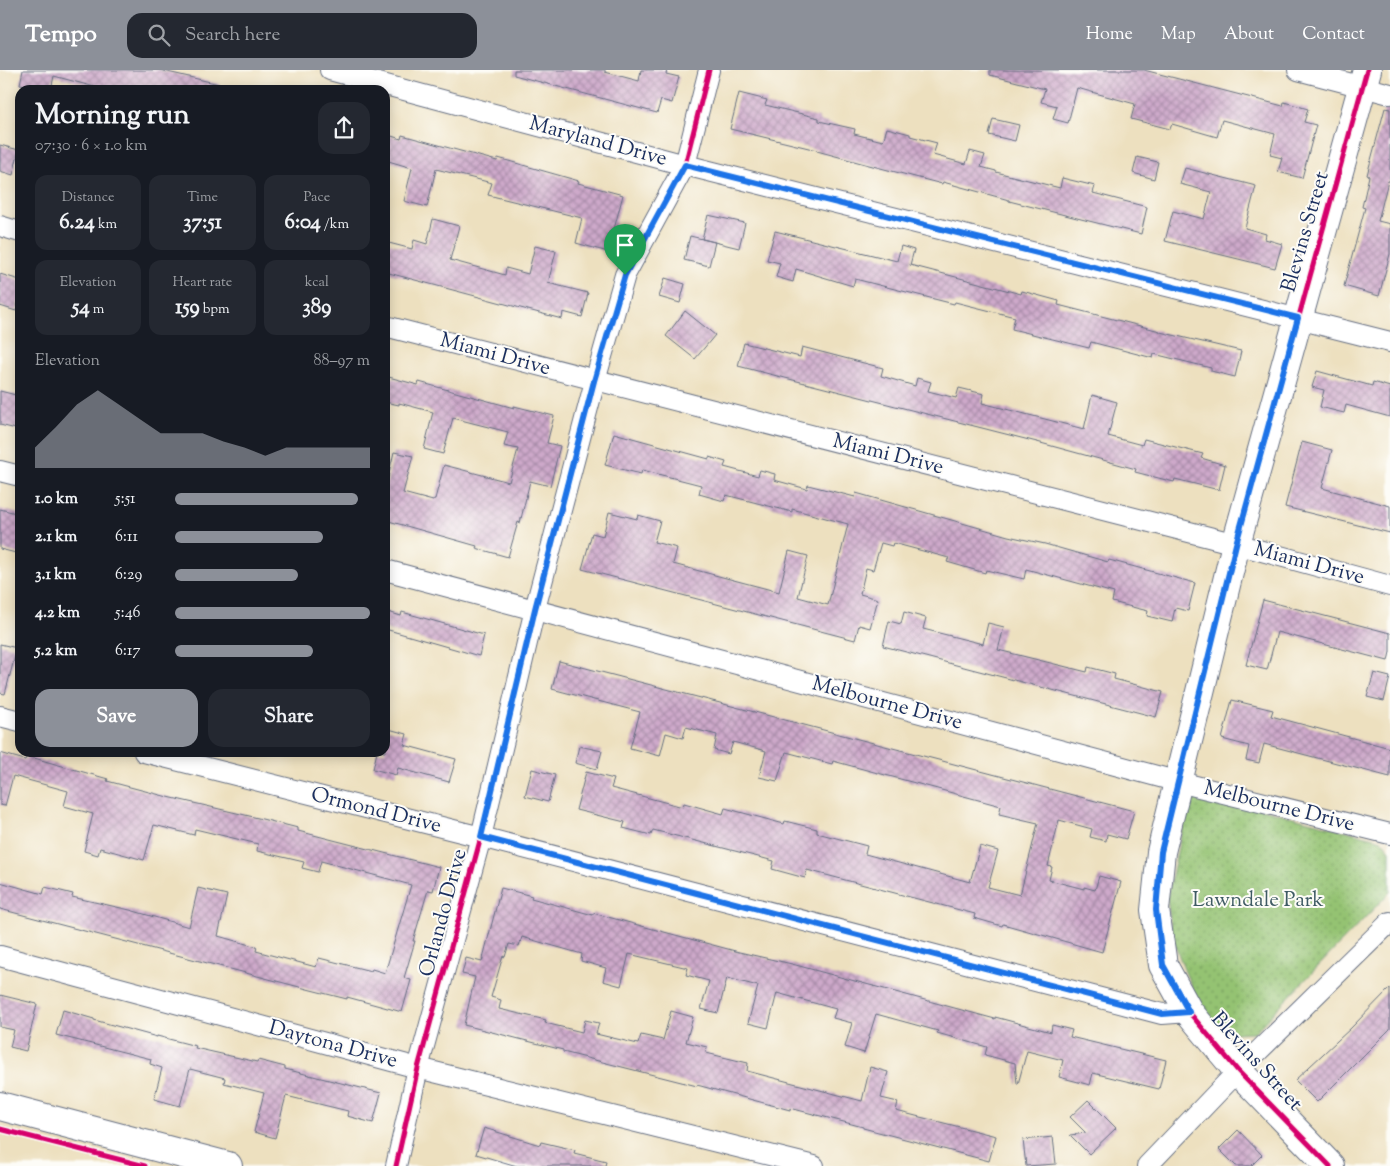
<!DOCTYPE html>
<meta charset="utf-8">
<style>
:root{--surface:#171b24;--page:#242831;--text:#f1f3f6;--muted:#9ea1a6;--accent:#8c9099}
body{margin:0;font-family:"Sorts Mill Goudy",serif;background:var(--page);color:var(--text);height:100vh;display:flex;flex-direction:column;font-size:19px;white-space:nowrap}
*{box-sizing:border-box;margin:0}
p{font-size:16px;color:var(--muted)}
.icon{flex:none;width:28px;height:28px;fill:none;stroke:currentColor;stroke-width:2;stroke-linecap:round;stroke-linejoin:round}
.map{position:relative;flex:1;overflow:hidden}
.details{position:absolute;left:15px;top:15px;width:375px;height:672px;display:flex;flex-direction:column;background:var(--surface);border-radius:15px;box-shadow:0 2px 12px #0003}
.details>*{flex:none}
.pin{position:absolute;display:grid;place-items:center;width:42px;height:42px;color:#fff;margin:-51px -21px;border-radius:50% 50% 50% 0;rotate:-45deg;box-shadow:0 0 5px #0007}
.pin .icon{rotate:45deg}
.round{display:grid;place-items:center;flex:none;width:52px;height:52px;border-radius:15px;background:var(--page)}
.headline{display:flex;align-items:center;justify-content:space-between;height:85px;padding:0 20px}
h1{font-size:28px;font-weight:700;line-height:38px}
.stats{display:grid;grid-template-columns:repeat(3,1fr);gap:8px;height:85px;padding:5px 20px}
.stats div{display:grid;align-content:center;border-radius:12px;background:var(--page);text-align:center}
.stats b{font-size:21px;font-weight:700}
.stats small{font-size:14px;font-weight:400}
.stats p{font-size:14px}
.chart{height:140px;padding:10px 20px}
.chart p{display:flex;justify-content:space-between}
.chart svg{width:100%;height:90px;margin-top:5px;fill:var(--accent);opacity:.7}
.action{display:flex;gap:10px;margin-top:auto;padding:10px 20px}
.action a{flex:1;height:58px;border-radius:15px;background:var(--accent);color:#fff;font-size:20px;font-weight:700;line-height:58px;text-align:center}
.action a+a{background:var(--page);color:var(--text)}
ul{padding:0 20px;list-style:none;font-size:16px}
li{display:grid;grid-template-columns:80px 60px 1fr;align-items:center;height:38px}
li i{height:12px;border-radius:6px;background:var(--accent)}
header{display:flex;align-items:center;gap:30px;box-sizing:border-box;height:70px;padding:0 25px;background:var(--accent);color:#fff}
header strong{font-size:24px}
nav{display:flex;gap:28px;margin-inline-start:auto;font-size:18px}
.search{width:350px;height:45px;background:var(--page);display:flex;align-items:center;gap:12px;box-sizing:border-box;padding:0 18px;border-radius:15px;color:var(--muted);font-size:19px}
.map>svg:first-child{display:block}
</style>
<header>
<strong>Tempo</strong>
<div class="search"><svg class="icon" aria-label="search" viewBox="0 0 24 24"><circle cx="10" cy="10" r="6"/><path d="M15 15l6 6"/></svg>Search here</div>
<nav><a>Home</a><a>Map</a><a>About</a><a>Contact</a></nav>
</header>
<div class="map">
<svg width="1390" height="1096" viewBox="0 0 1390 1096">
<defs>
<pattern id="park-dots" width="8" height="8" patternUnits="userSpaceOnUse" patternTransform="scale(1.25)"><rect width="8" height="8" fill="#94c372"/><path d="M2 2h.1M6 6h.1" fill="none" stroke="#789f61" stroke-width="1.8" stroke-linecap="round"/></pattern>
<pattern id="building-cross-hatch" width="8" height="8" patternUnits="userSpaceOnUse" patternTransform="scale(1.25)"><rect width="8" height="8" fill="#cea9ca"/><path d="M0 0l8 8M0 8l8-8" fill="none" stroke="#a68aa7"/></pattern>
</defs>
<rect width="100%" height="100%" fill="#fdfcf7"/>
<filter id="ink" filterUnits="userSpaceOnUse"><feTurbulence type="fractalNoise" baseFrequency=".02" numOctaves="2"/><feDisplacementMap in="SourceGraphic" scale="10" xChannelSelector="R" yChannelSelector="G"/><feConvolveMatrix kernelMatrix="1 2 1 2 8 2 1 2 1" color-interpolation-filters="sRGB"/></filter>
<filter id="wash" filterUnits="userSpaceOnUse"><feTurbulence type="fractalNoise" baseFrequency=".0096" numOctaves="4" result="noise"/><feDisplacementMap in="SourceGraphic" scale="20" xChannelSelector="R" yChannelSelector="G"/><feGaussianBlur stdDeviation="1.12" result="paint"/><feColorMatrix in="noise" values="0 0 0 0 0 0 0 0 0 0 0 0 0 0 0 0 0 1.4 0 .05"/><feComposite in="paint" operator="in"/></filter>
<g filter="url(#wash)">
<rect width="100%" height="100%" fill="#ede0bf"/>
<!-- park -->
<path fill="url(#park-dots)" stroke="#587968" d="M 1208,725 L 1382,770 L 1390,780 L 1390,822 L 1255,962 L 1235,963 L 1219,956 L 1201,937 L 1185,902 L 1172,867 L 1167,827 L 1187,738 L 1194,730 Z"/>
<g id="blocks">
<!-- building -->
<path fill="url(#building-cross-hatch)" d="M 23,0 L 159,0 L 219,14 L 218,20 L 106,20 L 54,6 L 51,20 L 47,20 L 20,14 Z
M 514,0 L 605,0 L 605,2 L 639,11 L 641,0 L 667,0 L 666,4 L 679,7 L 672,33 L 661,30 L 657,43 L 514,5 Z
M 990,0 L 1144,0 L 1283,36 L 1284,32 L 1308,39 L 1304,52 L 1316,55 L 1302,108 L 1278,102 L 1282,88 L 1270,85 L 1275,64 L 1222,50 L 1217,67 L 1172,54 L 1170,59 L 1131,49 L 1135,34 L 1077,18 L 1068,53 L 1053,49 L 1057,36 L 1041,32 L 1045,19 L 990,5 Z
M 739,23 L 767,30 L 765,35 L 819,48 L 819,51 L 855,59 L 854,64 L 883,71 L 887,58 L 910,64 L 910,66 L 937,73 L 933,85 L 966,94 L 970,81 L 985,85 L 981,97 L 996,101 L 996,102 L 1060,118 L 1062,108 L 1095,116 L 1093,123 L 1147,137 L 1141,164 L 1009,131 L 1009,130 L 943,112 L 942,114 L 865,94 L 817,81 L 817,80 L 730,59 Z
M 1385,38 L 1390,39 L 1390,111 L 1388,111 L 1378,151 L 1390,154 L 1390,184 L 1379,226 L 1344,216 L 1365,138 L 1362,137 L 1369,106 L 1367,105 Z
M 993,49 L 1019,55 L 1015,71 L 989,65 Z
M 385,64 L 401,69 L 402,65 L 497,91 L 498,88 L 579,111 L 578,113 L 623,125 L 608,182 L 576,173 L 582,148 L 488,125 L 492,113 L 436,99 L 427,137 L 404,131 L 412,98 L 385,90 Z
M 0,75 L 19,80 L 13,105 L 0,101 Z
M 1137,87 L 1158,92 L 1154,109 L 1133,103 Z
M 1185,98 L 1256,116 L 1245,158 L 1266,164 L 1265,169 L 1282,174 L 1275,198 L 1165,171 L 1173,141 L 1204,149 L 1211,122 L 1180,114 Z
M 708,145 L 745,153 L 739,178 L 702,169 Z
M 433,149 L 459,156 L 450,190 L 505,205 L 506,198 L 528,204 L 535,176 L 556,181 L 548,213 L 588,223 L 582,247 L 563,242 L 562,249 L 385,202 L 385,172 L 412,179 L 414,170 L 427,174 Z
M 775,161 L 897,191 L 901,176 L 914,180 L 910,195 L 1021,224 L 1022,221 L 1059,231 L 1058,235 L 1160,261 L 1160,262 L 1241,281 L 1235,307 L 1211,301 L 1211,298 L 1154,284 L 1153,288 L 1091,272 L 1089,278 L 1012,259 L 1015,247 L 955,232 L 954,234 L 855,209 L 853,216 L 796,199 L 793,212 L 776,207 L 780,193 L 767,190 Z
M 690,166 L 715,172 L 709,196 L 684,190 Z
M 0,204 L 20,210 L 20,227 L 16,241 L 0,236 Z
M 665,208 L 685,214 L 680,233 L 659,227 Z
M 685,241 L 715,265 L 695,289 L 666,266 Z
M 744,273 L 800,287 L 802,277 L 883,298 L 881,306 L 915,316 L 917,308 L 931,312 L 928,321 L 956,328 L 959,318 L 984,324 L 982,333 L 1084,359 L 1092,325 L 1117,332 L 1108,366 L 1142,375 L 1144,369 L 1203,384 L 1201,388 L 1225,395 L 1219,420 L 1175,409 L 1174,412 L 1135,402 L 1136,399 L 1037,372 L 738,296 Z
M 1317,301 L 1372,316 L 1373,312 L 1390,317 L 1390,347 L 1346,335 L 1344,343 L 1320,337 L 1324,320 L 1312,317 Z
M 385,306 L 418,315 L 419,312 L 514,338 L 514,336 L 554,346 L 547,373 L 560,376 L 550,416 L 530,411 L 520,453 L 518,452 L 508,487 L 476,478 L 477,476 L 385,450 L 385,420 L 394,382 L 413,386 L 403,423 L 433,431 L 434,429 L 435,429 L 444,395 L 509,412 L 518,379 L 504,376 L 508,362 L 453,348 L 443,384 L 424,379 L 433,342 L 399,333 L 399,335 L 385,332 Z
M 0,321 L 20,326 L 20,360 L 0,355 Z
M 614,363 L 709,389 L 709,387 L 726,392 L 724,397 L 758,406 L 760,400 L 775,404 L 774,410 L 807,419 L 808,415 L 855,427 L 856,423 L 1008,466 L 1045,474 L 1108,492 L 1109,490 L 1195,513 L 1188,541 L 1175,538 L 1172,552 L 1147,546 L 1148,541 L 1112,532 L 1114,523 L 1026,499 L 1024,509 L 986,500 L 985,503 L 947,492 L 949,488 L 893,473 L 892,476 L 881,473 L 873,500 L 866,498 L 860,524 L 878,529 L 870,558 L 859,555 L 855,570 L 582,499 L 592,463 L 603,466 L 609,442 L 637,449 L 638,445 L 660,451 L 654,472 L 677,478 L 673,494 L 779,522 L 789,481 L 808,486 L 798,527 L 828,535 L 848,454 L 792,439 L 792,442 L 726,425 L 724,431 L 699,424 L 701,415 L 642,400 L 641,404 L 605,395 Z
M 1302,372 L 1332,380 L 1322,418 L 1390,436 L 1390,463 L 1285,437 Z
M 0,439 L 20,444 L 20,484 L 0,479 Z
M 1263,530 L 1390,563 L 1390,582 L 1388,591 L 1277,562 L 1267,600 L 1246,595 Z
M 385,541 L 401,546 L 402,542 L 484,565 L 479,586 L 385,559 Z
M 904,542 L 926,548 L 923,559 L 983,574 L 988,553 L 1004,557 L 998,580 L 1087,602 L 1088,597 L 1115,604 L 1114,609 L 1163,622 L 1156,647 L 883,576 L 889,551 L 901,554 Z
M 0,574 L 17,578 L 5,624 L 0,623 Z
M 559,591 L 1134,741 L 1126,769 L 1107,764 L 1106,771 L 1090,767 L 1092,759 L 1059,750 L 1048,796 L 1052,797 L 1049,810 L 1084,819 L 1084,817 L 1095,820 L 1099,806 L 1121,812 L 1102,882 L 1003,854 L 1002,856 L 974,848 L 975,844 L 807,800 L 805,808 L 772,799 L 774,791 L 653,760 L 651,765 L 623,758 L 625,752 L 576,740 L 586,702 L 614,709 L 611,718 L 683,737 L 684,733 L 723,744 L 725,738 L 784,754 L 785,751 L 817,759 L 817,763 L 867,776 L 865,784 L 970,812 L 980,776 L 998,781 L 988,817 L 1020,825 L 1038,753 L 999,744 L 1001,736 L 833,691 L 832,694 L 786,682 L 777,711 L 759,707 L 766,681 L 733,672 L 729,684 L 714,680 L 717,665 L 686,657 L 683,668 L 666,663 L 660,686 L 630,678 L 640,642 L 552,619 Z
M 1374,603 L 1390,607 L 1384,631 L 1367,627 Z
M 1232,630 L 1273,640 L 1271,646 L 1390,678 L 1390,707 L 1264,674 L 1259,693 L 1246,690 L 1249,676 L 1222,669 Z
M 385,658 L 407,664 L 404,675 L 456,689 L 449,712 L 398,698 L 396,705 L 373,699 L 377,682 L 385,682 Z
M 579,676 L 602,681 L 597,699 L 575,693 Z
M 0,683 L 25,690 L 27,686 L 108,709 L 107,711 L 168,727 L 258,748 L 298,758 L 298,761 L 439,797 L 433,821 L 428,820 L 413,871 L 415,871 L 404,908 L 411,910 L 402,942 L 347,927 L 347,929 L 311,920 L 0,839 L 0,812 L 43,824 L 45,817 L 73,824 L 72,827 L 130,840 L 189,857 L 198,818 L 227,825 L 218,866 L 257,877 L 256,881 L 316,897 L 319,888 L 371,901 L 372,899 L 385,903 L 411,815 L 321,791 L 318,802 L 302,798 L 304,792 L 257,781 L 258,774 L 195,759 L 194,765 L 154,755 L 144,790 L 100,778 L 98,785 L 84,781 L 93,744 L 64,736 L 68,721 L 13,706 L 5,736 L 0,735 Z
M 532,699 L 555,705 L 548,732 L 525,726 Z
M 501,818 L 532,826 L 531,828 L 593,845 L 593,843 L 739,882 L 792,894 L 995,949 L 995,947 L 1051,962 L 1052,955 L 1072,960 L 1070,967 L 1166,990 L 1159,1019 L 1093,1003 L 1090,1015 L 1059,1007 L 1063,990 L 1027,981 L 1018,1014 L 1017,1014 L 1015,993 L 985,985 L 987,977 L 937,963 L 938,961 L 876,944 L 864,983 L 845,977 L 852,953 L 833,948 L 836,939 L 777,923 L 768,958 L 748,953 L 758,916 L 727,908 L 718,943 L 701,939 L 709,911 L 686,905 L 688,898 L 629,884 L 621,916 L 603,911 L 606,898 L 581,891 L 582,884 L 522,867 L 519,876 L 509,874 L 505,887 L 503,886 L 491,927 L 501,930 L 499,939 L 546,950 L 545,953 L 582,962 L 585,950 L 599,953 L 596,964 L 638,974 L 641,965 L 663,970 L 671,941 L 693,947 L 686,972 L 707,977 L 706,983 L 748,993 L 747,1001 L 862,1031 L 870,997 L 888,1002 L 881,1028 L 898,1032 L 896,1041 L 996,1066 L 989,1091 L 863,1058 L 863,1057 L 790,1038 L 790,1040 L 697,1015 L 697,1016 L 563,982 L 563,980 L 464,955 L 475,907 L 462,904 L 466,888 L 482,892 Z
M 1390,918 L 1390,959 L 1317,1032 L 1295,1010 L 1351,958 Z
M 0,925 L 37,934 L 26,981 L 10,977 L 14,960 L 0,957 Z
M 63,940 L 94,949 L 94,950 L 157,967 L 157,966 L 196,976 L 195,978 L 257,992 L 258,990 L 285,997 L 285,999 L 381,1023 L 373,1053 L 347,1046 L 348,1041 L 286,1026 L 275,1068 L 254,1062 L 264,1023 L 224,1013 L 225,1008 L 190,999 L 180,1036 L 154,1029 L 162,998 L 150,994 L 151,989 L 56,965 Z
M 1088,1030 L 1116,1058 L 1089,1084 L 1070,1065 L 1086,1063 L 1070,1047 Z
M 484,1058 L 540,1075 L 541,1072 L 575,1080 L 574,1083 L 606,1091 L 605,1096 L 517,1096 L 476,1084 Z
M 1238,1060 L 1262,1085 L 1251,1096 L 1236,1096 L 1219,1079 Z
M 1053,1067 L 1056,1094 L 1026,1096 L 1023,1070 Z"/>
</g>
</g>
<g filter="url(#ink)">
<use href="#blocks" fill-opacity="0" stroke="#646d80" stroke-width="1"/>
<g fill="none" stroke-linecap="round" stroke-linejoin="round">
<defs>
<path id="street" d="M 330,0 L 685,95 L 1390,272
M 1298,0 L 1390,24
M 0,156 L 20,162
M 385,256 L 1236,474 L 1390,516
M 0,401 L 20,406
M 385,500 L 1179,712 L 1390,764
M 0,646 L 20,651
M 144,682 L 481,767 L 1162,944 L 1189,942
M 0,886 L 418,998 L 814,1096
M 396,1096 L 418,998 L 481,767 L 535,539 L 595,311 L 625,205 L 685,95 L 709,0
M 1147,1096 L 1238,1001 L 1390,852"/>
<path id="secondary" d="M 0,1036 L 228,1096
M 1330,1096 L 1238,1001 L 1189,942 L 1163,895 L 1155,840 L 1161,782 L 1236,474 L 1367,0"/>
</defs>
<!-- street casing -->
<use href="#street" stroke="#646d80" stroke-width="22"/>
<!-- secondary casing -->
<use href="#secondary" stroke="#646d80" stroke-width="30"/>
<!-- street -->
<use href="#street" stroke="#fff" stroke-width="20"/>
<!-- secondary -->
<use href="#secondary" stroke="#fff" stroke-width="28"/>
<defs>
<path id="cycleway" d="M 0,1059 L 145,1096
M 396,1096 L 418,998 L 481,767 L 535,539 L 595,311 L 625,205 L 685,95 L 709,0
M 1330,1096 L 1238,1001 L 1189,942 L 1163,895 L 1155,840 L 1161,782 L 1236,474 L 1367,0"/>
</defs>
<!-- cycleway casing -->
<use href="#cycleway" stroke="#fdfcf7" stroke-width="8"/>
<!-- cycleway -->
<use href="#cycleway" stroke="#d6006c" stroke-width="5"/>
</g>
</g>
<g fill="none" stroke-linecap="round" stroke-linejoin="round" filter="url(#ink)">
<defs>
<path id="route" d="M 685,95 L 1298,248 L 1236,474 L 1161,782 L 1156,840 L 1163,895 L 1189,942 L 1162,944 L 481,767 L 535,539 L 594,311 L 625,205 Z"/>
</defs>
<!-- route casing -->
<use href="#route" stroke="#fff" stroke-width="10"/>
<!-- route -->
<use href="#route" stroke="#1a73e8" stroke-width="6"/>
</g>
<g text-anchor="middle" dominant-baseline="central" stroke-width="4" stroke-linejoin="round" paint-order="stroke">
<!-- street labels -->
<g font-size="21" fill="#1b2f5e" stroke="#fdfcf7">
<text transform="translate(598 72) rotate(15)">Maryland Drive</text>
<text transform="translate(1306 162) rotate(-74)">Blevins Street</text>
<text transform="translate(495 285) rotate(15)">Miami Drive</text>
<text transform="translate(888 385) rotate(14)">Miami Drive</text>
<text transform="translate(1309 494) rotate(15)">Miami Drive</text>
<text transform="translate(887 634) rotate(15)">Melbourne Drive</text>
<text transform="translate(1279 737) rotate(14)">Melbourne Drive</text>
<text transform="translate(376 741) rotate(14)">Ormond Drive</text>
<text transform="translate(444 843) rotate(-75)">Orlando Drive</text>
<text transform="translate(333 975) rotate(15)">Daytona Drive</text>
<text transform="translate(1256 992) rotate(48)">Blevins Street</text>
</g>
<!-- park labels -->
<g font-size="21" fill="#3f5b64" stroke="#fdfcf7">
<text x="1258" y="831">Lawndale Park</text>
</g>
</g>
</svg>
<div class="pin" style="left:625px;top:205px;background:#1e9e55"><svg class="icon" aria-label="arrive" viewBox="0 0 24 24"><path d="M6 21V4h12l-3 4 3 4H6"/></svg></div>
<section class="details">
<div class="headline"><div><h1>Morning run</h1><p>07:30 · 6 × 1.0 km</p></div><a class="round"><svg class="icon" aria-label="share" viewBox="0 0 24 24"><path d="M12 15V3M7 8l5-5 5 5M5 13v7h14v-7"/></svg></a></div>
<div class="stats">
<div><p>Distance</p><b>6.24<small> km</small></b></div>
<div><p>Time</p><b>37:51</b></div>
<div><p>Pace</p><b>6:04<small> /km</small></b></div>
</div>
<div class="stats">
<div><p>Elevation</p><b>54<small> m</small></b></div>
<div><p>Heart rate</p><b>159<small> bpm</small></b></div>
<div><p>kcal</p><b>389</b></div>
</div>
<div class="chart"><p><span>Elevation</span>88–97 m</p>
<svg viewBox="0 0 160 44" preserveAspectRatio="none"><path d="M0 44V34L10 24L20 13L30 6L40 13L50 20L60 27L70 27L80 27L90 31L100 34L110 38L120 34L130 34L140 34L150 34L160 34V44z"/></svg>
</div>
<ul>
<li><b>1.0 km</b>5:51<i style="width:94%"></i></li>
<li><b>2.1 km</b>6:11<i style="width:76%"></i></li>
<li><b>3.1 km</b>6:29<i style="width:63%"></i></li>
<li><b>4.2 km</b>5:46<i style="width:100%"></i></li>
<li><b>5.2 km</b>6:17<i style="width:71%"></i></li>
</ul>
<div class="action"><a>Save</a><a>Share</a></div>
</section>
</div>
